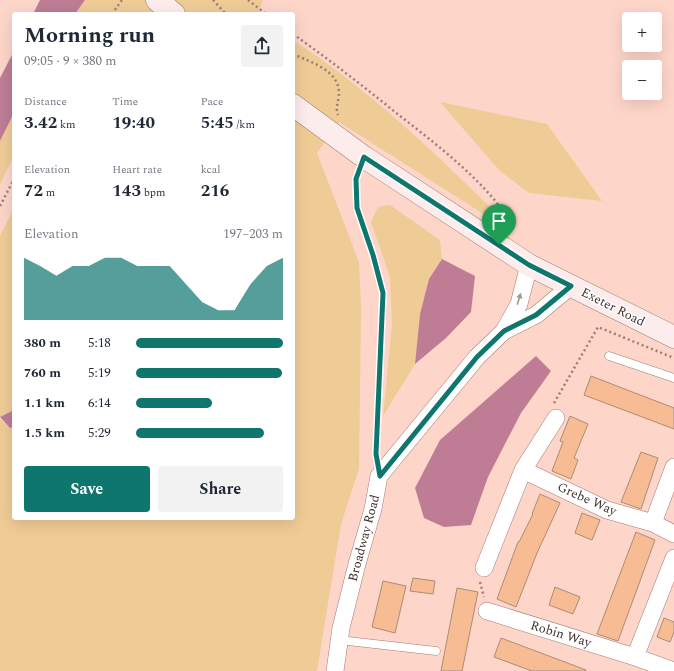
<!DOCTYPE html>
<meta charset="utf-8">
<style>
:root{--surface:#fff;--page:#f2f2f3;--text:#1f2937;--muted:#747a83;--accent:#0f766e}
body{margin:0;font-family:Spectral,serif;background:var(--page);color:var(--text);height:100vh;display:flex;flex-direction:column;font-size:15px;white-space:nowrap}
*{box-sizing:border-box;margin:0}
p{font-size:13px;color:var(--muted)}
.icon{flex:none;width:22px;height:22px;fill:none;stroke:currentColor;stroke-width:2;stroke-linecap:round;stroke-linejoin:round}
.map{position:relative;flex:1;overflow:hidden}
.panel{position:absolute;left:12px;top:12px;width:283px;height:508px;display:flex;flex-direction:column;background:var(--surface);border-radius:4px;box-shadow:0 4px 16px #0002}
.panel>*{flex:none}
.tools{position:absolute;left:622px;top:12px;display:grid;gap:8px}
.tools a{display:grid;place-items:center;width:40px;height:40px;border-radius:4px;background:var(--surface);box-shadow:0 4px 16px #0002;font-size:20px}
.pin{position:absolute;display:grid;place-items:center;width:34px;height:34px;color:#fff;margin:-41px -17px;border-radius:50% 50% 50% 0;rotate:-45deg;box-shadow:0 0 4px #0007}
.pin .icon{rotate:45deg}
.round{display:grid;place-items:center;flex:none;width:42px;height:42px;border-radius:4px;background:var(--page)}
.summary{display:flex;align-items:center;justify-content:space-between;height:68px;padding:0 12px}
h1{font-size:22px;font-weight:700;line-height:30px}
.figures{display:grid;grid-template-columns:repeat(3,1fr);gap:6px;height:68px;padding:4px 12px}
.figures div{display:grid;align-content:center}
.figures b{font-size:17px;font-weight:700}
.figures small{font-size:11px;font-weight:400}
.figures p{font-size:11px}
.chart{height:112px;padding:8px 12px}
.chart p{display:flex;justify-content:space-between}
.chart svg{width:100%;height:72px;margin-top:4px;fill:var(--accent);opacity:.7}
.primary-button{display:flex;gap:8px;margin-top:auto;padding:8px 12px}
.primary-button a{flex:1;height:46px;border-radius:4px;background:var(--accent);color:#fff;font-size:16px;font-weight:700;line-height:46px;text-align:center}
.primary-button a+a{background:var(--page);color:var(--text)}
ul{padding:0 12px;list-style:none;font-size:13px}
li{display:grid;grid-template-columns:64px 48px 1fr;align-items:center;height:30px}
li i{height:10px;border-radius:5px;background:var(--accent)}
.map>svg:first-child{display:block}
</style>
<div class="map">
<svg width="674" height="671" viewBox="0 0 674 671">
<rect width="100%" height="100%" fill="#fed5c9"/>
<!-- green -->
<path fill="#efcb96" d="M 85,0 L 263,0 L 258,14 L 75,14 Z
M 293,40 C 367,88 431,149 493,210 L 488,217 L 339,122 L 317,153 L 359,262 L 361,309 L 359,469 L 341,524 L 317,671 L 0,671 L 0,419 L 10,428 L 14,427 L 14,518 L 293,518 Z
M 440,102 L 547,124 L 602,201 L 529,193 L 500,171 Z
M 14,113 L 14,156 L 0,184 L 0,141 Z
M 390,205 L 440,240 L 442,259 L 429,279 L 420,314 L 415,364 L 383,416 L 392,325 L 390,277 L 371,222 L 378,207 Z
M 14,208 L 14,410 L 0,417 L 0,236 Z"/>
<!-- water -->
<path fill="#be7d95" d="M 40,0 L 85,0 L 75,14 L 33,14 Z
M 14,51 L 14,113 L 0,141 L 0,78 Z
M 442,259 L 475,276 L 471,312 L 446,338 L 415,364 L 420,314 L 429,279 Z
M 536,356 L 551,371 L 521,413 L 488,477 L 471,525 L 444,527 L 424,518 L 415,488 L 440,440 Z
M 14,410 L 14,427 L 10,428 L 0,417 Z"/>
<!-- building -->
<path fill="#f7bc94" stroke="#ab8c76" d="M 591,376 L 674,408 L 674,429 L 584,395 Z
M 570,416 L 588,424 L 574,458 L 578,460 L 571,479 L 552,471 L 563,442 L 560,441 Z
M 641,452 L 658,458 L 641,509 L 621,502 Z
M 540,494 L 560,503 L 537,553 L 516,607 L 497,599 L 518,542 L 519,542 L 533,514 L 532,514 Z
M 582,513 L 600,520 L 592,540 L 575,533 Z
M 636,532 L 655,540 L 618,641 L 597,634 Z
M 413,578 L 435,581 L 433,594 L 410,591 Z
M 383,581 L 406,586 L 395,633 L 372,627 Z
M 555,587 L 580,597 L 573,614 L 549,605 Z
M 457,588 L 478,592 L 462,671 L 441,671 Z
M 664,618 L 674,622 L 674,632 L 670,642 L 657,637 Z
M 501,638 L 586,670 L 586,671 L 532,671 L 494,657 Z"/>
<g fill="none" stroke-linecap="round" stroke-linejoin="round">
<defs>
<path id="lane" d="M 609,356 L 674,378
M 339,640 L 436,651"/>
<path id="street" d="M 504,331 L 519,304 L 529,265
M 523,470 L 607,510 L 653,523 L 674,534
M 653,523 L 674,467
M 674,558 L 635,657 L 674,671
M 484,568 L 523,470 L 556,418
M 487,611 L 635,657
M 335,671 L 341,628 L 357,564 L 373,509 L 379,476 L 477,357 L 504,331 L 536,315 L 571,286"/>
<path id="secondary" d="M 157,0 L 174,14
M 293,105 L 364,157 L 529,265 L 674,337"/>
</defs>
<!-- lane casing -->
<use href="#lane" stroke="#a27d73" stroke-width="9"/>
<!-- street casing -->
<use href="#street" stroke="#a27d73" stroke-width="18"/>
<!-- secondary casing -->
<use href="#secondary" stroke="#a27d73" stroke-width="23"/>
<!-- path -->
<path stroke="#9b7f77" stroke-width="2.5" stroke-dasharray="2 3" stroke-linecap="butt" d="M 213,0 L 226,14
M 248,0 L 266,14
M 112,14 L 122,0
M 293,34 C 328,59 362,85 395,112 C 436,144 480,177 510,220 L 506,230
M 293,54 C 310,62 339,70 339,93 C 339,100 335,108 338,115
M 358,175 L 357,179 L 357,208 L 373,255 L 383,293 L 376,455
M 0,206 L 14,179
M 554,403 L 598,327 L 674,358
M 480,582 L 484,597"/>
<!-- lane -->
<use href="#lane" stroke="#fff" stroke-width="8"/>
<!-- street -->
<use href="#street" stroke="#fff" stroke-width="17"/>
<!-- secondary -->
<use href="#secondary" stroke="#fdecec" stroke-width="22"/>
</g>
<!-- one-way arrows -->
<defs><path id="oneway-solid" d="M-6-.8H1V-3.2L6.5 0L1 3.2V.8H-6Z"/></defs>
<use fill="#a09896" href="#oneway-solid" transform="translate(519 299) rotate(-73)"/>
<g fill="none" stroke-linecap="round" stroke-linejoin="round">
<defs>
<path id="route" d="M 364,157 L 529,265 L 571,286 L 536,315 L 504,331 L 477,357 L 380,476 L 376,454 L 383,293 L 373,255 L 357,208 L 356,179 Z"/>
</defs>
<!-- route casing -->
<use href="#route" stroke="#fff" stroke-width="8"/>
<!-- route -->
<use href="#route" stroke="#0f766e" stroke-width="5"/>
</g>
<g text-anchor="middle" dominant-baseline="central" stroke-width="3" stroke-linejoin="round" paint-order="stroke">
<!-- street labels -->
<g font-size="13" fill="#42322e" stroke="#fff">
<text transform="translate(613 307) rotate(27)">Exeter Road</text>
<text transform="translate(587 499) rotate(24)">Grebe Way</text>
<text transform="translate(364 538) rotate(-75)">Broadway Road</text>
<text transform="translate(561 634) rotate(17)">Robin Way</text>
</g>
</g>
</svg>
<div class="tools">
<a>+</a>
<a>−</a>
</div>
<div class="pin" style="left:499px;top:245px;background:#1e9e55"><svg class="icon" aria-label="arrive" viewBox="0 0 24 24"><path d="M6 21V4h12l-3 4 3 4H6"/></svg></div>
<section class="panel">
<div class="summary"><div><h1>Morning run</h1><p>09:05 · 9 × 380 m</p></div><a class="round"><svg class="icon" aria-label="share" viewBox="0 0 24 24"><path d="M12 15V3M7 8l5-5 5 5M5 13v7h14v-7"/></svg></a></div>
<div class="figures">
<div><p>Distance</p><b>3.42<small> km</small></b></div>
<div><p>Time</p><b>19:40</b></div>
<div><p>Pace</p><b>5:45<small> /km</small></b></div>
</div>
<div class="figures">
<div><p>Elevation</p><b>72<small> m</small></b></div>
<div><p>Heart rate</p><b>143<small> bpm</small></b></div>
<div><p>kcal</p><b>216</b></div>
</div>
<div class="chart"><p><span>Elevation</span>197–203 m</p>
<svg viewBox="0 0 160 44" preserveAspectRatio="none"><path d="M0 44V6L10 11L20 17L30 11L40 11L50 6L60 6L70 11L80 11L90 11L100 22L110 33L120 38L130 38L140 22L150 11L160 6V44z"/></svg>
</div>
<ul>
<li><b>380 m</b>5:18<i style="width:100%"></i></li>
<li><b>760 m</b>5:19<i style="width:99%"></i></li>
<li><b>1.1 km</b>6:14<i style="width:52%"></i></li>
<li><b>1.5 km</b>5:29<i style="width:87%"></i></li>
</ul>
<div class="primary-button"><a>Save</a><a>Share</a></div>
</section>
</div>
